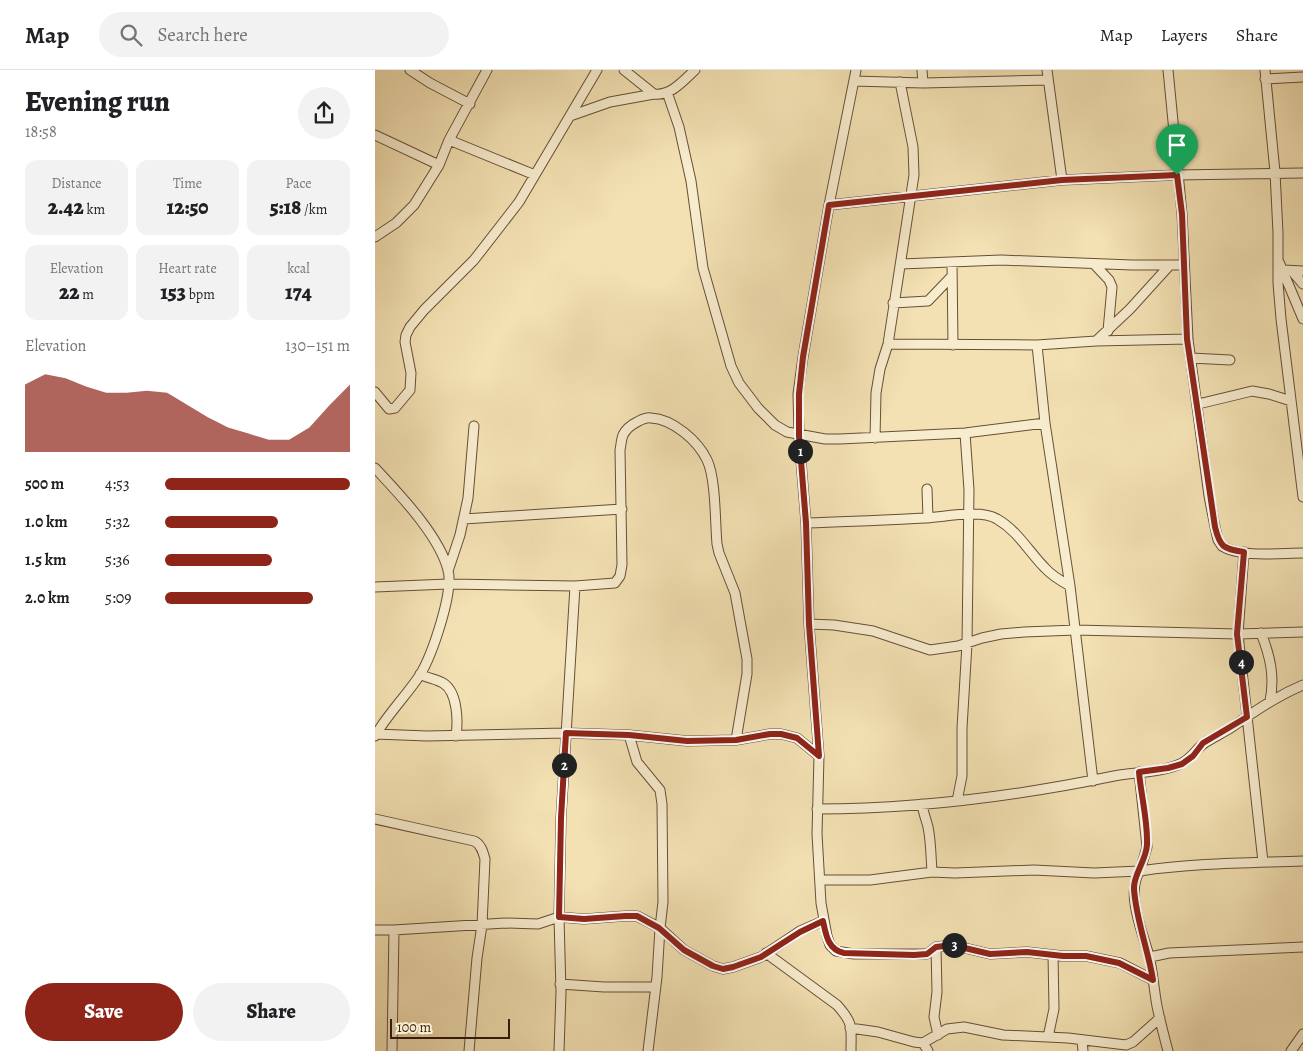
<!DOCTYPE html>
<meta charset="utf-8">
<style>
:root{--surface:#fff;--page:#f2f2f2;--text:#202124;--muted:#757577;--line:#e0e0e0;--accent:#8f2418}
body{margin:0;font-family:Alegreya,serif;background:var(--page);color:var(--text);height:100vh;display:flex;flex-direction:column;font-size:19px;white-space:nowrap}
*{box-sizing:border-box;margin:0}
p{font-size:16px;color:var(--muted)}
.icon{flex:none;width:28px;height:28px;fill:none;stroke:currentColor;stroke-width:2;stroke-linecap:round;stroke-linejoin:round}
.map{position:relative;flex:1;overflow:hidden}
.drawer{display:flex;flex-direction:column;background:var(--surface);width:375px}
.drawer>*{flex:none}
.scale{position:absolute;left:15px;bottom:12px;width:120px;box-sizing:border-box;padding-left:5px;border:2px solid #381e0d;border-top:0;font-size:14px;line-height:18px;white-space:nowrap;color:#381e0d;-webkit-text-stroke:4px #f7ecce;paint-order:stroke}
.pin{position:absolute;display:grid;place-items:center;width:42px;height:42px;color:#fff;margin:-51px -21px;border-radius:50% 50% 50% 0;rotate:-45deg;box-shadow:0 0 5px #0007}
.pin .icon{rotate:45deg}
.km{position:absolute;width:25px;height:25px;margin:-12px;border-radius:50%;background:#222;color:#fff;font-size:14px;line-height:25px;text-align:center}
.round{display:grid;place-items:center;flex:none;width:52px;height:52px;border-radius:26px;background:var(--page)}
.summary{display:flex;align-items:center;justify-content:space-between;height:85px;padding:0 25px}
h1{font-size:28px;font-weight:800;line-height:38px}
.metrics{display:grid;grid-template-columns:repeat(3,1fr);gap:8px;height:85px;padding:5px 25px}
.metrics div{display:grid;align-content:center;border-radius:12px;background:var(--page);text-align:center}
.metrics b{font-size:21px;font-weight:800}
.metrics small{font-size:14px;font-weight:400}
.metrics p{font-size:14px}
.chart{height:140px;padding:10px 25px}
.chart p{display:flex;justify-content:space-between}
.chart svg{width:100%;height:90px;margin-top:5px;fill:var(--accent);opacity:.7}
.primary-button{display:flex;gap:10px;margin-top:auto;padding:10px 25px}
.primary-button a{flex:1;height:58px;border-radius:30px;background:var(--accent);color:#fff;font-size:20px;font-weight:800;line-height:58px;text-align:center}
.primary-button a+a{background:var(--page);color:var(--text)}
ul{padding:0 25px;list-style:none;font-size:16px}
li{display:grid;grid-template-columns:80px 60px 1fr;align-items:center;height:38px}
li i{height:12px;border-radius:6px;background:var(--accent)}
header{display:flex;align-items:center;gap:30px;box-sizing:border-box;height:70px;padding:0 25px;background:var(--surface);border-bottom:1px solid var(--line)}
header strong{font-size:24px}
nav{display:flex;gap:28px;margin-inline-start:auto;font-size:18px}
.search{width:350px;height:45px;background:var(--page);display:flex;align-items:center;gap:12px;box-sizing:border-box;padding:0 18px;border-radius:28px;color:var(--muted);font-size:19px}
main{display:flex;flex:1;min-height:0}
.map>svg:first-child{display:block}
</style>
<header>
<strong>Map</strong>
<div class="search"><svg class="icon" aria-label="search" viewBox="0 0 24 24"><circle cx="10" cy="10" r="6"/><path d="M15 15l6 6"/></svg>Search here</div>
<nav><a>Map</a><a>Layers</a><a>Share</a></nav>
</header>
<main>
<section class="drawer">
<div class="summary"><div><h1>Evening run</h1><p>18:58</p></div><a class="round"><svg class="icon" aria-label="share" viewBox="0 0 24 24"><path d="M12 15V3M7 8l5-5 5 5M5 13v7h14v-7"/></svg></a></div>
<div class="metrics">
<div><p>Distance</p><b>2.42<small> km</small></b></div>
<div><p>Time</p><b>12:50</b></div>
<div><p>Pace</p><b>5:18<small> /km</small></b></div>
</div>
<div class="metrics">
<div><p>Elevation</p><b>22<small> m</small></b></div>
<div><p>Heart rate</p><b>153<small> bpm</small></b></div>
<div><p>kcal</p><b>174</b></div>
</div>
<div class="chart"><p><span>Elevation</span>130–151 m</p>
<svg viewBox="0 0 160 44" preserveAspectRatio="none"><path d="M0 44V11L10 6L20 8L30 12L40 15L50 15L60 14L70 15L80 21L90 27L100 32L110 35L120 38L130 38L140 32L150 21L160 11V44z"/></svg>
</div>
<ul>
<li><b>500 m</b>4:53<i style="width:100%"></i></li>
<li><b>1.0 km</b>5:32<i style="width:61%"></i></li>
<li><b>1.5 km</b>5:36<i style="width:58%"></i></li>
<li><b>2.0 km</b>5:09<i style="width:80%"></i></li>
</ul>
<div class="primary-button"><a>Save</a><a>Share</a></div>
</section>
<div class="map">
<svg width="928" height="981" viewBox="0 0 928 981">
<rect width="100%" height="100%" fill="#f3e1b3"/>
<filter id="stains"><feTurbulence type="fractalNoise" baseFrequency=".004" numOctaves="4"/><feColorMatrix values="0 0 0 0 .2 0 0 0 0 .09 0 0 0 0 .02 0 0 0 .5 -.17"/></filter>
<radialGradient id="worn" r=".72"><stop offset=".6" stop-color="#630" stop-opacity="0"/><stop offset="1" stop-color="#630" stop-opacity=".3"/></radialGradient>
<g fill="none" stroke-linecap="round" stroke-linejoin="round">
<defs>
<path id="minor" d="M 35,0 L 55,13 L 95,34
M 249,0 L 279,24 C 296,26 308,11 320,0
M 481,0 L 454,135 L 428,287 L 423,324 L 424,366 L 431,453 L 434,554 L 444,686 L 442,764 L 446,833 L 452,866 L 455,875 L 461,881 L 479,884 L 552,884 L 561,877 L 577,875 L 615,884 L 652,882 L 688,886 L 711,886 L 745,893 L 778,910
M 547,0 L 548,13
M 672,0 L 687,110
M 793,0 L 807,144 L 813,269 L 834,426 L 840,457 L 843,470 L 847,476 C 866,488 906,483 928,483
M 890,0 L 900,102 L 903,163 L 903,213 L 906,249 L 928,427
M 890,9 L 928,7
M 479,11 L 548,13 L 673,10
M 292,22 L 304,57 L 316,111 L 328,198 L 356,296 L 364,313 L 383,338 L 400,355 L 412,362 L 450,369 L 465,369 L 590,363 L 670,353
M 195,46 L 235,32 L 279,24
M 0,65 L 64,95
M 74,70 L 160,105
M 454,135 L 687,110 L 802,105 L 928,103
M 0,167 L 21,153 L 39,135 L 64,95 L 74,70 L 112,0
M 577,192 L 578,275
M 904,192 L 928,249
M 526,194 L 626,190 L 757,195 L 808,195
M 719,194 L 734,210 L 737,217 L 733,261
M 908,200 L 928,201
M 917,201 L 928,214
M 518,233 L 553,231 L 577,206
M 721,271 L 755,239 L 794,196
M 513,274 L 662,275 L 721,271 L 813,269
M 662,275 L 670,353 L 695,516 L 718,711
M 816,288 L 855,290
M 0,322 L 14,339 L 20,338 L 35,320 L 36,303 L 30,272 L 31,265 L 35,257 L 49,240 L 99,190 L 144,132 L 222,0
M 823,334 L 877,321 L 894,324 L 916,331
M 500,368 L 501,323 L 505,299 L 513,274 L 539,105 L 538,77 L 525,12
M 0,398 C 24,424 64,465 73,500 C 79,522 57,585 45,605 C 31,626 12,645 0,666
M 552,419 L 553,448
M 89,449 L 247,439
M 431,453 C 471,452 510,450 550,448 C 569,447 606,439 622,449 C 643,461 654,482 670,498 C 677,506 686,511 695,516
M 869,482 L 863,564 L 888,792
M 73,501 L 85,465 L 93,428 L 99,356
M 0,517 L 73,514 L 200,516 L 240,513 L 245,506 L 247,495 L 245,380 C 246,376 246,370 248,365 C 251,359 256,355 262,352 C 266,350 271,347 276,348 C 298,349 323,371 332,390 C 341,408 340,453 342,474 L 344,483 L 360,523 L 372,589 L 372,604 L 361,670
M 434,554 L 459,555 L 498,561 L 555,580 L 583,576 L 607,568 L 626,564 L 649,562 L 701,560 L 863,564 L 928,562
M 886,563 C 895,586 900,606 895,631
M 45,604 C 52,608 61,609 68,613 C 83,622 83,652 81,666
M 0,664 L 52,666 L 191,663 L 254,665 L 312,671 L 361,670 L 395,664 L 406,664 L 422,668 L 444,686
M 254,665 L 262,692 L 285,720 L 287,734 L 288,832 L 285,858 L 282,907 L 273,981
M 582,731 L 587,706 L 587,658 L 592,574 L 594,420 L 590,363
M 547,734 C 548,742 551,749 553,757 C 556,771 556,788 557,802
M 442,739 C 541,739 642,726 739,706 C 760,702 785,703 805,694 C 817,689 821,678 831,672 C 839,667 848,663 857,657 C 880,641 902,626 928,615
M 0,749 L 99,771 C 106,774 108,782 110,789 L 107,855 L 102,888 L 94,981
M 445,810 L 495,810 L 557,802 L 580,803 L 659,800 L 719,803 L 765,801 L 772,777 L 764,702
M 0,860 L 19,860 L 130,853 L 163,854 L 184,847 L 209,849 L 250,846 L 262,846 L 285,858 L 309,880 L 338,896 L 348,899 L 358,897 L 386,887 L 425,861 L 448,851
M 561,877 L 562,922 L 559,947 L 563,965
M 391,883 L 462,935 C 479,954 476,957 476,981
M 775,887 L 794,883 L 928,877
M 185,914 L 229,917 L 280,917
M 475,958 L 503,962 L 539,972 L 548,973 L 553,981
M 673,967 L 679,939 L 678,885
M 707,970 L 708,981
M 548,973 L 572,959 L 589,957 L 628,965 L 693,968 L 751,975 L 758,972 L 785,948
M 17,981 L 19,860
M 184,981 L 186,922 L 184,847 L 186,748 L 200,516
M 793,981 C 789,966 785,951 782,936 C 779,920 778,902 774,886 C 768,863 750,823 765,801 C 819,793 874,793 928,791
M 916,981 L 928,964"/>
</defs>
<!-- minor casing -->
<use href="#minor" stroke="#674f36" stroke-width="11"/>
<!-- minor -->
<use href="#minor" stroke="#f7ecce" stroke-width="9"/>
</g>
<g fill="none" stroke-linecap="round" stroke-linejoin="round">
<defs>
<path id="route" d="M 802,105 L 807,144 L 812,269 L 840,457 C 845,477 848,479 869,482 L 862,564 L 872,647 L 828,673 L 818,686 L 807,694 L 793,698 L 764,702 C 766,726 773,751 772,775 C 771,791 758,805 759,819 C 761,850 773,879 778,910 L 744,893 L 711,886 L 688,886 L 652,882 L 615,884 L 577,875 L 561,877 L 552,884 L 539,885 L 469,883 C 453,880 451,865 448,851 L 425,862 L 386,887 L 358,897 L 348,899 L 338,896 L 309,880 L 284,858 L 262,846 L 250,846 L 209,849 L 184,847 L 186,748 L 191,663 L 254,665 L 312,671 L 361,670 L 395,664 L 406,664 L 422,668 L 444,686 L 434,554 L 431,453 L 424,366 L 424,324 L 428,287 L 454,135 L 687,110 Z"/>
</defs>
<!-- route casing -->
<use href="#route" stroke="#fff" stroke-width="10"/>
<!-- route -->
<use href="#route" stroke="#8f2418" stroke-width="6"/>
</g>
<rect width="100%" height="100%" filter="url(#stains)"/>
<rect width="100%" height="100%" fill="url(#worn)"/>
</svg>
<div class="scale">100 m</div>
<div class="pin" style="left:802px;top:105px;background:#1e9e55"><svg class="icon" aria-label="arrive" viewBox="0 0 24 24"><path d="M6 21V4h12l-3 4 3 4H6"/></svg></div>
<b class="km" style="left:425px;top:381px">1</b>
<b class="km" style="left:189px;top:695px">2</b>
<b class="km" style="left:579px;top:875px">3</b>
<b class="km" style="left:866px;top:592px">4</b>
</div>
</main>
